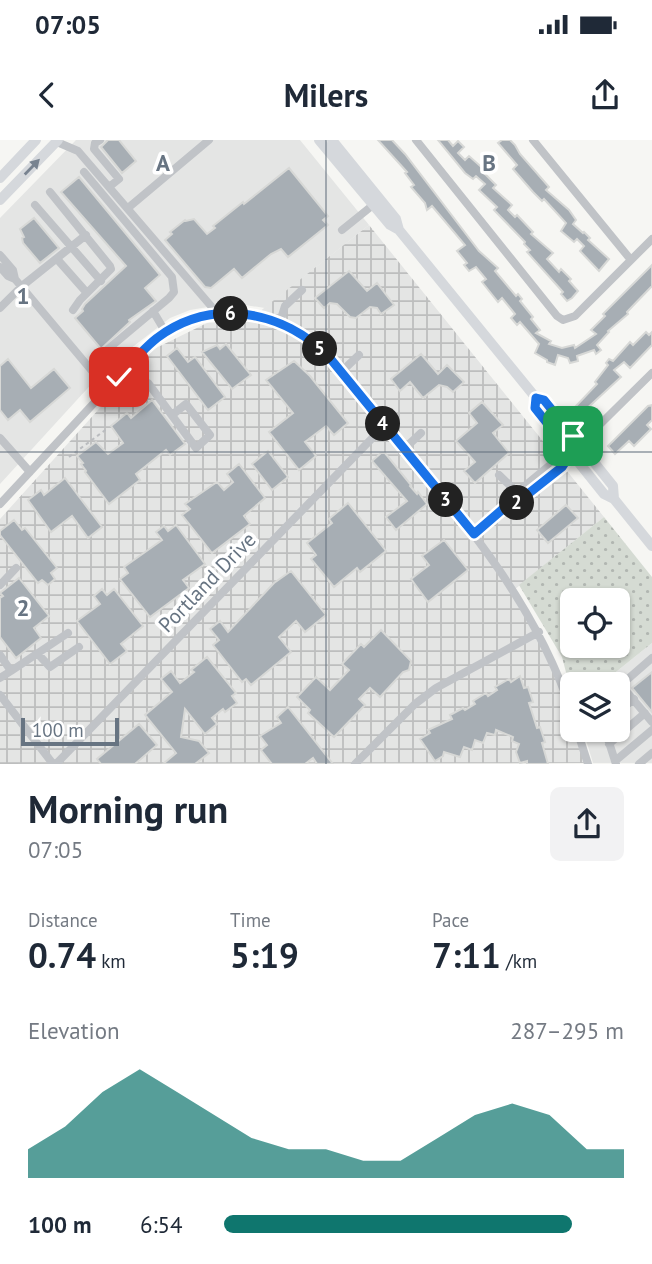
<!DOCTYPE html>
<meta charset="utf-8">
<style>
:root{--surface:#fff;--page:#f2f2f3;--text:#1f2937;--muted:#747a83;--accent:#0f766e}
body{margin:0;font-family:"PT Sans",sans-serif;background:var(--page);color:var(--text);height:100vh;display:flex;flex-direction:column;font-size:26px;white-space:nowrap}
*{box-sizing:border-box;margin:0}
p{font-size:23px;color:var(--muted)}
.icon{flex:none;width:38px;height:38px;fill:none;stroke:currentColor;stroke-width:2;stroke-linecap:round;stroke-linejoin:round}
.map{position:relative;height:624px;overflow:hidden}
.side{display:flex;flex-direction:column;background:var(--surface);flex:1}
.side>*{flex:none}
.fabs{position:absolute;left:560px;top:448px;display:grid;gap:14px}
.fabs a{display:grid;place-items:center;width:70px;height:70px;border-radius:10px;background:var(--surface);box-shadow:0 2px 5px #0004;font-size:35px}
.scale{position:absolute;left:21px;bottom:18px;width:98px;box-sizing:border-box;padding-left:7px;border:4px solid #677482;border-top:0;font-size:19px;line-height:24px;white-space:nowrap;color:#677482;-webkit-text-stroke:5px #fff;paint-order:stroke}
.pin{position:absolute;display:grid;place-items:center;width:60px;height:60px;color:#fff;margin:-30px;border-radius:14px;box-shadow:0 4px 10px #0006}
.km{position:absolute;width:35px;height:35px;margin:-18px;border-radius:50%;background:#222;color:#fff;font-size:19px;line-height:35px;text-align:center}
.round{display:grid;place-items:center;flex:none;width:74px;height:74px;border-radius:10px;background:var(--page)}
.headline{display:flex;align-items:center;justify-content:space-between;height:119px;padding:0 28px}
h1{font-size:38px;font-weight:700;line-height:52px}
.metrics{display:grid;grid-template-columns:repeat(3,1fr);gap:10px;height:119px;padding:7px 28px}
.metrics div{display:grid;align-content:center}
.metrics b{font-size:35px;font-weight:700}
.metrics small{font-size:19px;font-weight:400}
.metrics p{font-size:19px}
.chart{height:196px;padding:14px 28px}
.chart p{display:flex;justify-content:space-between}
.chart svg{width:100%;height:126px;margin-top:7px;fill:var(--accent);opacity:.7}
ul{padding:0 28px;list-style:none;font-size:23px}
li{display:grid;grid-template-columns:112px 84px 1fr;align-items:center;height:52px}
li i{height:18px;border-radius:9px;background:var(--accent)}
.status{display:flex;justify-content:space-between;align-items:center;height:49px;padding:0 35px;background:var(--surface);direction:ltr}
.status svg{height:19px;fill:currentColor}
header{display:flex;justify-content:space-between;align-items:center;height:91px;padding:0 28px;background:var(--surface);font-size:32px;font-weight:700}
.map>svg:first-child{display:block}
</style>
<div class="status"><b>07:05</b><svg viewBox="0 0 49 12"><path d="M0 12V9h3v3zM5 12V6h3v6zM10 12V3h3v9zM15 12V0h3v12zM26 1h20v11H26zM47 4h2v5h-2z"/></svg></div>
<header><svg class="icon" aria-label="back" viewBox="0 0 24 24"><path d="M15 5l-7 7 7 7"/></svg>Milers<svg class="icon" aria-label="share" viewBox="0 0 24 24"><path d="M12 15V3M7 8l5-5 5 5M5 13v7h14v-7"/></svg></header>
<div class="map">
<svg width="652" height="624" viewBox="0 0 652 624">
<defs>
<pattern id="industrial-grid" width="8" height="8" patternUnits="userSpaceOnUse" patternTransform="scale(1.75)"><rect width="8" height="8" fill="#e4e5e4"/><path d="M0 4h8M4 0v8" fill="none" stroke="#bdbebe"/></pattern>
<pattern id="grass-dots" width="8" height="8" patternUnits="userSpaceOnUse" patternTransform="scale(1.75)"><rect width="8" height="8" fill="#d5dbd3"/><path d="M2 2h.1M6 6h.1" fill="none" stroke="#b1b6b1" stroke-width="1.8" stroke-linecap="round"/></pattern>
</defs>
<rect width="100%" height="100%" fill="#f6f6f3"/>
<!-- built -->
<path fill="#e4e5e4" d="M 76,0 L 300,0 L 369,85 L 265,168 L 232,163 L 190,170 L 170,178 L 108,226 L 0,344 L 0,78 Z
M 652,503 L 652,623 L 593,623 L 583,590 L 618,590 L 618,544 L 601,544 Z"/>
<!-- industrial -->
<path fill="url(#industrial-grid)" d="M 369,85 L 604,377 L 514,450 L 572,573 L 572,590 L 577,590 L 588,623 L 0,624 L 0,379 L 152,210 L 207,183 L 249,180 Z"/>
<!-- grass -->
<path fill="url(#grass-dots)" fill-rule="evenodd" d="M 604,377 L 652,437 L 652,503 L 601,544 L 572,544 L 572,555 L 562,517 L 519,445 ZM 572,460 L 618,460 L 618,506 L 572,506 Z"/>
<!-- building -->
<path fill="#a7aeb4" stroke="#d7d8d6" stroke-width="2" d="M 108,0 L 119,0 L 136,21 L 122,33 L 101,7 Z
M 378,0 L 392,0 L 405,14 L 479,111 L 498,128 L 495,131 L 516,156 L 518,154 L 522,159 L 520,161 L 533,177 L 531,179 L 540,190 L 536,193 L 551,201 L 549,204 L 562,208 L 574,205 L 575,208 L 596,194 L 591,190 L 605,176 L 603,174 L 652,125 L 652,146 L 627,172 L 628,174 L 608,191 L 609,192 L 597,205 L 601,210 L 596,214 L 594,210 L 577,216 L 578,221 L 570,223 L 568,218 L 558,215 L 555,225 L 547,222 L 547,220 L 535,213 L 539,204 L 520,182 L 517,185 L 511,178 L 515,174 L 502,158 L 498,162 L 482,142 L 486,139 L 476,127 L 469,131 L 464,125 L 467,123 L 457,111 L 465,105 L 432,66 L 427,70 L 425,63 L 411,47 L 414,45 L 405,33 L 407,32 Z
M 438,0 L 448,0 L 453,6 L 458,1 L 464,7 L 458,13 L 465,20 L 469,16 L 487,32 L 485,34 L 496,45 L 493,48 L 512,65 L 508,70 L 515,77 L 517,75 L 533,92 L 531,94 L 553,113 L 547,119 L 559,132 L 561,129 L 571,139 L 569,141 L 578,151 L 572,158 L 567,161 L 561,154 L 563,152 L 527,112 L 530,110 L 524,104 L 525,102 L 494,70 L 497,67 L 479,50 L 485,44 L 476,36 L 473,39 L 465,33 Z
M 502,0 L 510,0 L 515,5 L 520,14 L 549,47 L 546,50 L 569,70 L 576,80 L 573,84 L 583,93 L 584,92 L 590,98 L 588,100 L 609,119 L 599,131 L 580,111 L 584,106 L 577,99 L 574,102 L 561,91 L 566,83 L 544,59 L 542,61 L 533,52 L 513,29 L 517,25 L 498,3 Z
M 289,28 L 328,76 L 323,80 L 328,85 L 288,117 L 281,109 L 271,114 L 242,138 L 234,129 L 211,148 L 205,147 L 165,100 L 172,94 L 170,92 L 185,80 L 186,81 L 194,79 L 207,94 L 215,88 L 213,86 L 243,62 L 244,64 Z
M 79,37 L 160,135 L 145,148 L 156,161 L 129,180 L 130,182 L 101,209 L 75,178 L 83,171 L 82,169 L 85,164 L 126,126 L 61,52 Z
M 34,78 L 59,108 L 40,123 L 23,103 L 22,98 L 24,97 L 20,89 Z
M 349,131 L 367,151 L 377,143 L 394,165 L 381,174 L 377,168 L 370,167 L 356,178 L 350,177 L 337,164 L 330,163 L 324,168 L 315,158 Z
M 646,192 L 649,195 L 652,192 L 652,205 L 630,228 L 624,222 L 614,230 L 621,237 L 582,273 L 576,266 L 597,244 L 595,242 L 608,225 L 606,223 L 609,219 L 613,221 L 630,202 L 633,205 Z
M 226,204 L 251,235 L 232,249 L 202,212 L 217,205 L 220,209 Z
M 177,208 L 188,222 L 195,217 L 225,257 L 208,270 L 167,216 Z
M 421,214 L 438,234 L 447,225 L 464,242 L 453,252 L 447,247 L 439,245 L 423,258 L 410,242 L 400,251 L 391,239 Z
M 8,219 L 31,248 L 54,229 L 70,248 L 30,282 L 20,270 L 8,280 L 0,270 L 0,226 Z
M 294,221 L 310,236 L 348,283 L 334,295 L 326,286 L 305,302 L 316,316 L 299,330 L 269,292 L 293,273 L 266,240 Z
M 152,260 L 185,304 L 170,315 L 166,310 L 136,334 L 140,340 L 109,364 L 85,332 L 86,331 L 81,324 L 83,323 L 77,316 L 96,302 L 108,314 L 123,303 L 111,286 L 127,273 L 131,278 Z
M 482,262 L 503,285 L 493,293 L 509,313 L 475,343 L 464,331 L 475,322 L 456,301 L 477,283 L 469,273 Z
M 652,265 L 652,280 L 647,285 L 651,289 L 634,306 L 629,301 L 615,314 L 608,306 L 648,266 Z
M 268,311 L 288,337 L 272,350 L 252,324 Z
M 381,313 L 385,313 L 411,345 L 410,346 L 417,354 L 418,352 L 427,364 L 396,390 L 386,377 L 407,361 L 372,321 Z
M 239,324 L 265,358 L 244,376 L 250,384 L 212,413 L 182,375 L 190,369 L 185,364 L 217,342 L 224,350 L 233,342 L 227,334 Z
M 65,338 L 102,387 L 88,398 L 72,376 L 51,392 L 28,360 L 41,350 L 44,355 Z
M 348,363 L 386,411 L 360,432 L 357,428 L 334,447 L 311,419 L 316,415 L 307,403 L 332,383 L 329,379 Z
M 566,365 L 578,378 L 548,403 L 537,390 Z
M 14,380 L 22,390 L 25,388 L 57,428 L 51,433 L 55,439 L 48,445 L 42,440 L 38,443 L 0,395 L 0,391 Z
M 176,385 L 205,424 L 183,440 L 189,448 L 150,477 L 120,439 L 128,433 L 124,427 L 162,400 L 156,392 L 164,386 L 168,391 Z
M 444,400 L 468,430 L 428,462 L 411,439 L 429,425 L 422,416 Z
M 291,431 L 326,475 L 305,492 L 296,481 L 279,497 L 291,512 L 251,545 L 246,539 L 242,542 L 213,505 L 219,500 L 210,489 L 220,481 L 228,492 L 274,443 Z
M 19,438 L 49,476 L 34,488 L 41,498 L 16,518 L 0,497 L 0,458 L 3,456 L 0,453 Z
M 102,449 L 107,455 L 114,449 L 143,486 L 121,504 L 127,511 L 110,524 L 77,481 L 100,464 L 94,456 Z
M 381,490 L 411,521 L 409,530 L 403,532 L 380,557 L 370,548 L 359,559 L 365,565 L 334,597 L 308,573 L 310,570 L 297,557 L 316,537 L 330,550 L 349,530 L 342,524 L 361,504 L 364,507 Z
M 207,517 L 236,553 L 232,556 L 237,563 L 225,572 L 223,569 L 212,578 L 217,584 L 205,594 L 185,569 L 181,597 L 199,601 L 209,613 L 195,624 L 163,624 L 176,613 L 145,575 L 172,552 L 161,539 L 171,531 L 180,543 L 194,532 L 191,530 Z
M 652,532 L 652,572 L 632,548 Z
M 520,536 L 524,548 L 528,547 L 533,562 L 529,563 L 537,588 L 540,587 L 545,602 L 542,603 L 548,624 L 527,624 L 527,621 L 520,623 L 516,612 L 519,604 L 512,601 L 513,597 L 496,590 L 495,595 L 487,593 L 483,603 L 475,600 L 472,610 L 464,607 L 460,617 L 444,612 L 443,616 L 435,621 L 420,599 L 430,593 L 428,590 L 452,579 L 450,575 L 463,568 L 465,570 L 475,564 L 473,561 L 486,553 L 488,556 L 497,550 L 495,547 L 509,539 L 511,542 Z
M 288,567 L 333,624 L 317,624 L 313,618 L 305,624 L 272,624 L 261,610 L 267,605 L 260,596 L 281,583 L 277,577 Z
M 139,584 L 157,605 L 135,624 L 101,624 L 97,619 Z"/>
<g fill="none" stroke-linecap="round" stroke-linejoin="round">
<!-- path -->
<path stroke="#babcbf" stroke-width="2" stroke-dasharray="3.5 3.5" stroke-linecap="butt" d="M 69,317 L 108,288"/>
<!-- minor -->
<path stroke="#c0c3c7" stroke-width="8" d="M 100,0 L 95,3 L 94,9 L 119,39 L 109,47
M 416,0 L 557,176 L 563,180 L 575,176 L 652,99
M 533,0 L 631,120
M 57,2 L 78,11 L 211,166 L 215,175
M 84,32 L 172,137 L 174,152 L 169,158 L 108,209
M 50,52 L 110,126 L 111,129 L 80,160 L 73,170
M 35,65 L 101,141
M 128,68 L 209,0
M 342,90 L 373,65
M 0,115 L 13,130 L 15,139 L 108,250
M 57,119 L 87,153
M 0,127 L 8,136 L 15,139
M 0,168 L 22,146 L 86,95
M 153,171 L 166,193
M 280,182 L 285,166 L 302,150
M 341,232 L 359,215
M 142,243 L 148,243 L 196,308 L 210,295 L 186,264 L 172,275
M 0,298 L 30,332
M 404,309 L 421,293
M 499,335 L 517,352
M 0,364 L 134,220 C 148,208 160,196 176,187 C 229,158 289,177 329,217 C 348,240 366,265 386,288 C 462,378 534,459 572,573
M 504,368 L 514,365 L 562,326 L 571,313 L 652,233
M 474,394 L 504,368 L 508,360 L 556,320 L 568,315
M 0,445 L 16,428
M 38,514 L 50,527 L 79,507
M 0,515 L 11,531 L 0,538
M 11,531 L 68,493
M 621,545 L 652,518
M 618,548 L 621,545 L 652,582
M 0,555 L 53,624
M 618,572 L 634,559
M 577,590 L 588,624
M 605,590 L 616,624
M 609,604 L 645,573
M 615,621 L 652,590
M 56,624 L 384,286
M 355,624 L 415,564 L 436,548 L 539,492
M 639,624 L 652,613"/>
<!-- major -->
<path stroke="#d5d8dc" stroke-width="10" d="M 319,0 L 390,85 L 399,90
M 332,0 L 396,79 L 399,90 L 536,258 L 544,260 L 613,346 L 614,359
M 0,38 L 36,0
M 0,60 L 58,0
M 536,258 L 535,268 L 604,354 L 614,359 L 652,406"/>
</g>
<!-- one-way arrows -->
<defs><path id="oneway-solid" d="M-6-.8H1V-3.2L6.5 0L1 3.2V.8H-6Z" transform="scale(1.75)"/></defs>
<use fill="#788390" href="#oneway-solid" transform="translate(32 27) rotate(-46)"/>
<g fill="none" stroke-linecap="round" stroke-linejoin="round">
<defs>
<path id="route" d="M 119,237 C 131,223 143,209 157,198 C 212,157 283,170 329,217 L 474,394 L 504,368 L 514,365 L 562,327 L 571,313 L 535,268 L 536,258 L 544,260 L 573,296"/>
</defs>
<!-- route casing -->
<use href="#route" stroke="#fff" stroke-width="14"/>
<!-- route -->
<use href="#route" stroke="#1a73e8" stroke-width="9"/>
</g>
<!-- grid -->
<path fill="none" stroke="#677482" stroke-width="2" stroke-opacity="0.55" d="M 326,0 L 326,624M 0,312 L 652,312"/>
<g text-anchor="middle" dominant-baseline="central" stroke-width="7" stroke-linejoin="round" paint-order="stroke">
<!-- street labels -->
<g font-size="21" fill="#677482" stroke="#fff">
<text transform="translate(207 442) rotate(-46)">Portland Drive</text>
</g>
</g>
<g font-size="23" text-anchor="middle" font-weight="bold" fill="#677482" stroke="#fff" stroke-width="7" stroke-linejoin="round" paint-order="stroke">
<text x="163" y="31">A</text>
<text x="489" y="31">B</text>
<text x="23" y="164">1</text>
<text x="23" y="476">2</text>
</g>
</svg>
<div class="fabs">
<a><svg class="icon" aria-label="locate" viewBox="0 0 24 24"><circle cx="12" cy="12" r="6"/><path d="M12 2v4M12 18v4M2 12h4M18 12h4"/></svg></a>
<a><svg class="icon" aria-label="layers" viewBox="0 0 24 24"><path d="M12 4l9 5-9 5-9-5zM3 14l9 5 9-5"/></svg></a>
</div>
<div class="scale">100 m</div>
<div class="pin" style="left:573px;top:296px;background:#1e9e55"><svg class="icon" aria-label="arrive" viewBox="0 0 24 24"><path d="M6 21V4h12l-3 4 3 4H6"/></svg></div>
<div class="pin" style="left:119px;top:237px;background:#d93025"><svg class="icon" aria-label="check" viewBox="0 0 24 24"><path d="M5 12l5 5 9-10"/></svg></div>
<b class="km" style="left:517px;top:363px">2</b>
<b class="km" style="left:446px;top:360px">3</b>
<b class="km" style="left:383px;top:284px">4</b>
<b class="km" style="left:320px;top:209px">5</b>
<b class="km" style="left:231px;top:174px">6</b>
</div>
<section class="side">
<div class="headline"><div><h1>Morning run</h1><p>07:05</p></div><a class="round"><svg class="icon" aria-label="share" viewBox="0 0 24 24"><path d="M12 15V3M7 8l5-5 5 5M5 13v7h14v-7"/></svg></a></div>
<div class="metrics">
<div><p>Distance</p><b>0.74<small> km</small></b></div>
<div><p>Time</p><b>5:19</b></div>
<div><p>Pace</p><b>7:11<small> /km</small></b></div>
</div>
<div class="chart"><p><span>Elevation</span>287–295 m</p>
<svg viewBox="0 0 160 44" preserveAspectRatio="none"><path d="M0 44V34L10 26L20 14L30 6L40 14L50 22L60 30L70 34L80 34L90 38L100 38L110 30L120 22L130 18L140 22L150 34L160 34V44z"/></svg>
</div>
<ul>
<li><b>100 m</b>6:54<i style="width:87%"></i></li>
</ul>
</section>
